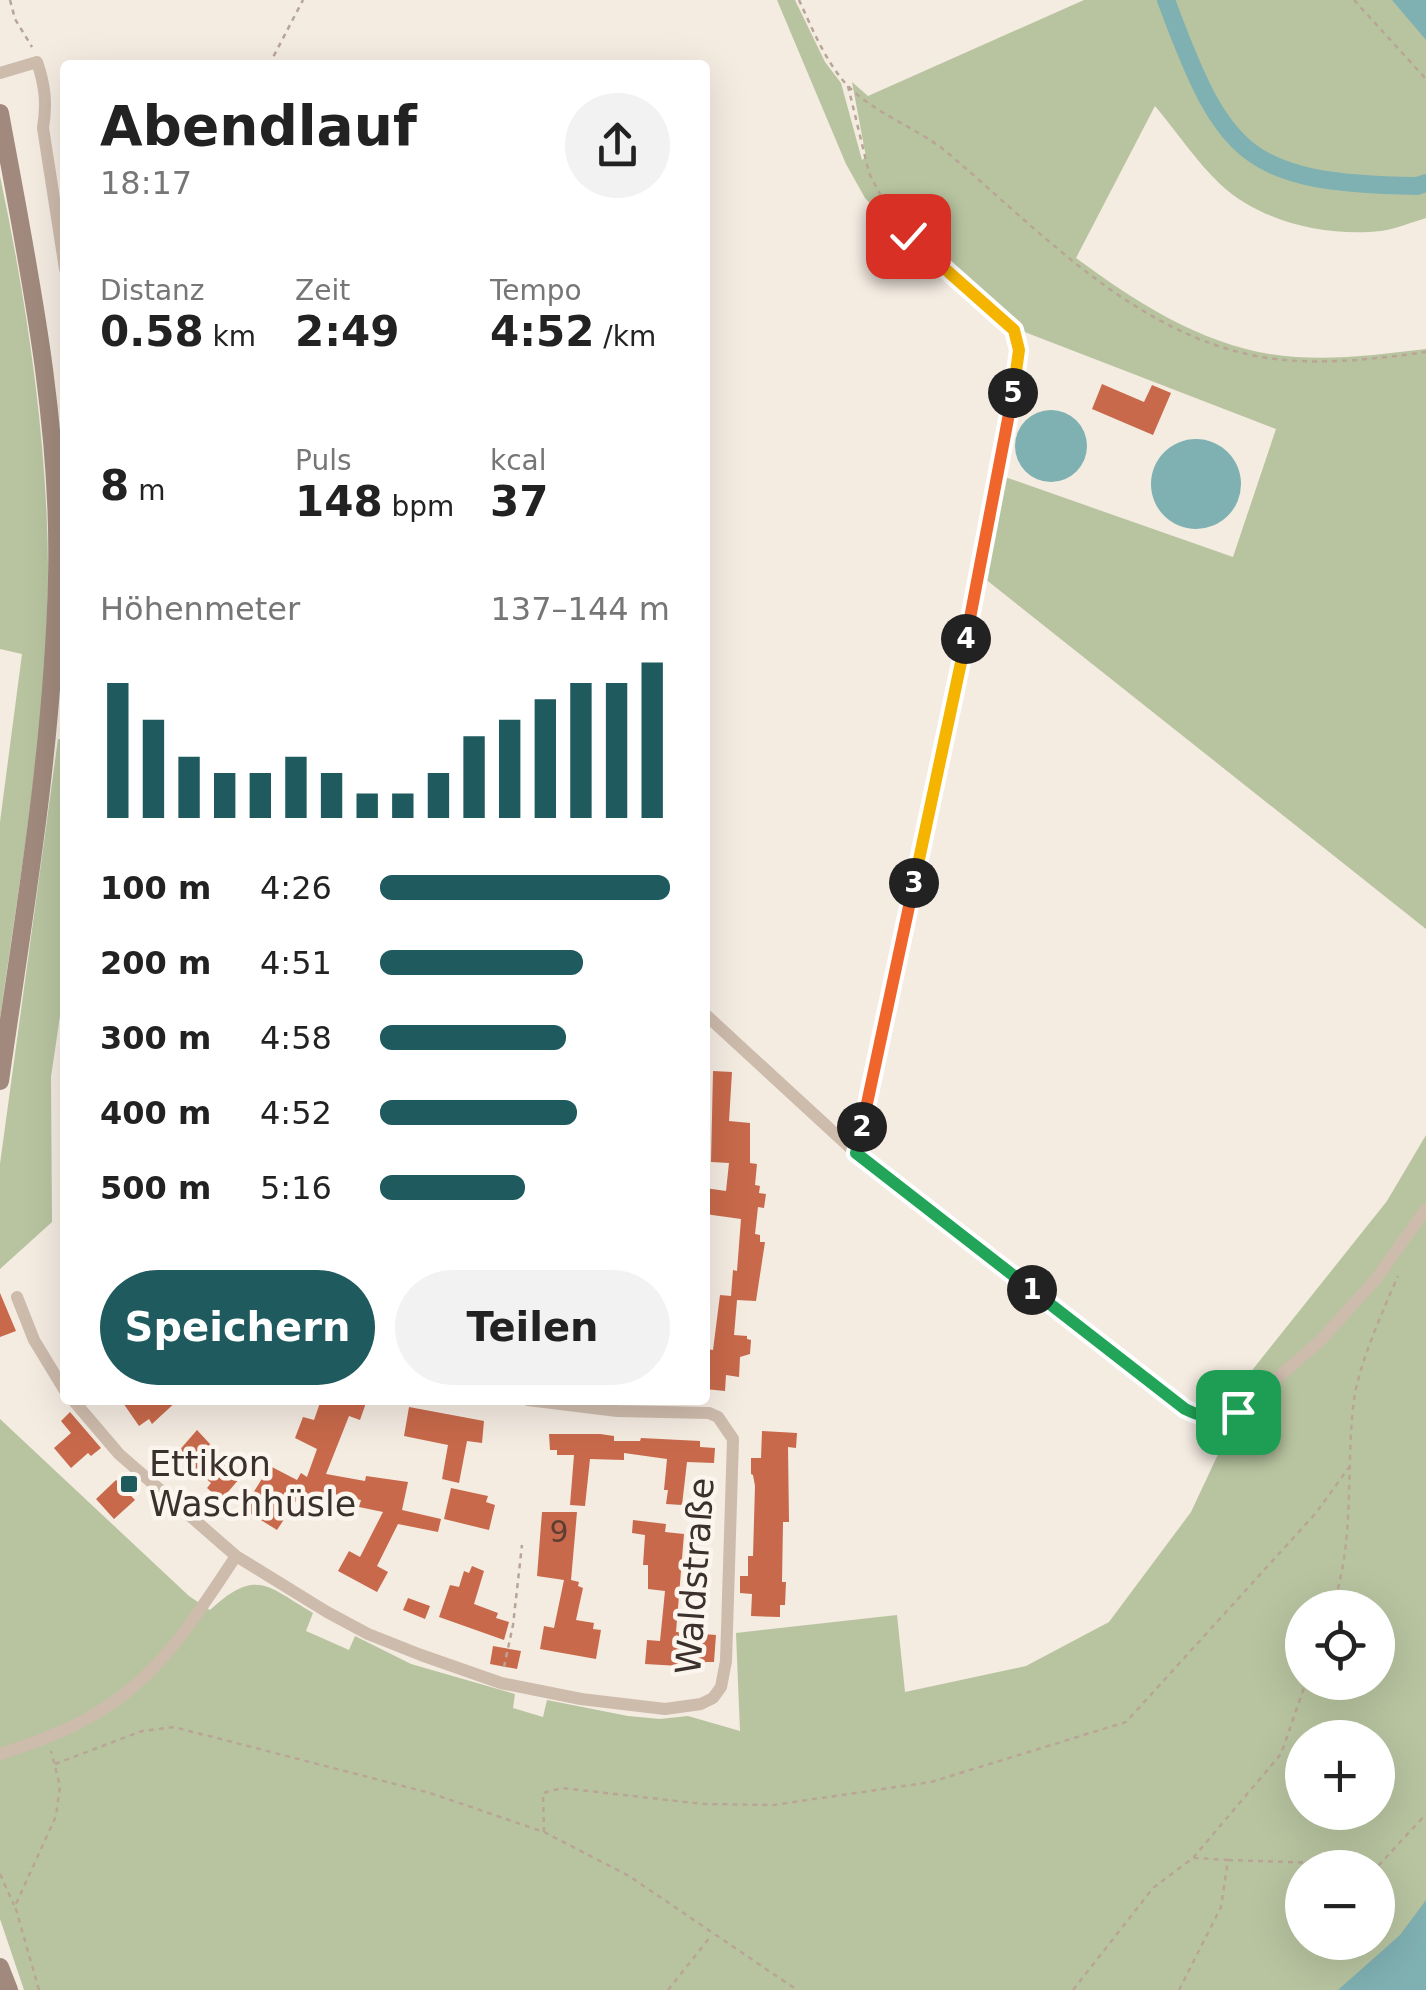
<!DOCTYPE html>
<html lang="de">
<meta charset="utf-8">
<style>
:root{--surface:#fff;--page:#f2f2f2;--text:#222;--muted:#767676;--accent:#1f5a5e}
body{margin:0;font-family:"DejaVu Sans",sans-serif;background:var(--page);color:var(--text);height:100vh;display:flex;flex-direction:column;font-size:38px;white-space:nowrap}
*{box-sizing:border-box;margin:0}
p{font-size:32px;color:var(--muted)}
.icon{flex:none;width:55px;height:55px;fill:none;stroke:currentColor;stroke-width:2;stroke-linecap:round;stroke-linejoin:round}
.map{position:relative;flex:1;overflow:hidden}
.details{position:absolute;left:60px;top:60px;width:650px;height:1345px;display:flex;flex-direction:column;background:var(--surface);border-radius:10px;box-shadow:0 10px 40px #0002}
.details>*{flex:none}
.buttons{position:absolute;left:1285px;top:1590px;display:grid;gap:20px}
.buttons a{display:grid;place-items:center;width:110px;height:110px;border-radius:50%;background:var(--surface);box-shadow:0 10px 40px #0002;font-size:50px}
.pin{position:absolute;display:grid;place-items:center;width:85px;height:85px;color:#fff;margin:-42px;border-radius:20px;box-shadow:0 5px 15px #0006}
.km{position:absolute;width:50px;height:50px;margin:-25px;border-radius:50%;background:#222;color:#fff;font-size:28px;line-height:50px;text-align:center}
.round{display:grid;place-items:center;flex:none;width:105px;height:105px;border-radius:52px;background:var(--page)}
.head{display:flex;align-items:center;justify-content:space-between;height:170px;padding:0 40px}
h1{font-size:55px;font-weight:700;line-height:75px}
.figures{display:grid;grid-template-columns:repeat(3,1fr);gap:15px;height:170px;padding:10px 40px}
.figures div{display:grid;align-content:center}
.figures b{font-size:42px;font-weight:700}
.figures small{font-size:28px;font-weight:400}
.figures p{font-size:28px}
.chart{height:280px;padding:20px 40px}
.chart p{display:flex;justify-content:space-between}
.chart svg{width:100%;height:180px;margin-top:10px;stroke:var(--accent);stroke-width:6}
.button{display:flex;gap:20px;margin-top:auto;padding:20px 40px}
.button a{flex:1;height:115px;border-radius:60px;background:var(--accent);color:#fff;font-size:40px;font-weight:700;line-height:115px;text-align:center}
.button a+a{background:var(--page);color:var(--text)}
ul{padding:0 40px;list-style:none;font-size:32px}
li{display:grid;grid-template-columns:160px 120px 1fr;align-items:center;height:75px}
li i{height:25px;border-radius:12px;background:var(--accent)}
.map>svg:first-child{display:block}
</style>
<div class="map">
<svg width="1426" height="1990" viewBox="0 0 1426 1990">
<rect width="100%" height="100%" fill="#f4ebe1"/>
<!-- green -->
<path fill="#b8c4a0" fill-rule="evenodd" d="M 777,0 L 795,0 L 825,62 L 841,83 L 862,160 L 866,157 L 852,82 L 868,96 L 1084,0 L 1426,0 L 1426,218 C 1412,222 1396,229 1381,231 C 1327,237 1260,222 1220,184 C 1196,161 1176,131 1155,106 L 1076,258 C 1141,306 1213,352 1296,357 C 1340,360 1383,354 1426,349 L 1426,929 L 984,578 L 1005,477 L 1233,557 L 1276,429 L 1022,331 L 1010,331 L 904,239 L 865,198 L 846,164 Z
M 0,176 C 27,304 47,437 48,567 C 48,719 21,869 0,1019 L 0,822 L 22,654 L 0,649 Z
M 58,739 L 65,740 L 65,982 L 51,1077 L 52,1222 L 0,1269 L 0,1164 Z
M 1426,1135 L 1426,1990 L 24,1990 L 0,1919 L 0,1419 L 189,1596 L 210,1610 C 256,1568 266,1585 313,1613 L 306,1631 L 349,1650 L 355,1636 L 411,1664 L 515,1694 L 513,1708 L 543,1717 L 547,1700 L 628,1716 L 660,1719 L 688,1716 L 740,1731 L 736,1633 L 897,1615 L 905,1692 L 1026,1666 L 1109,1622 L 1191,1512 L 1229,1431 L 1236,1424 L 1232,1423 L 1239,1405 L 1230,1398 L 1387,1201 ZM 1302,1608 L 1378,1608 L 1378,1682 L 1302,1682 ZM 1302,1738 L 1378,1738 L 1378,1812 L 1302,1812 ZM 1302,1868 L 1378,1868 L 1378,1942 L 1302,1942 Z"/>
<!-- water -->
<path fill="#7fb0b2" d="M 1392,0 L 1426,0 L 1426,40 Z
M1015 446a36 36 0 1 1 72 0a36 36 0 1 1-72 0Z
M1151 484a45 45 0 1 1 90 0a45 45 0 1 1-90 0Z
M 1426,1900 L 1426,1990 L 1338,1990 L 1400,1935 Z"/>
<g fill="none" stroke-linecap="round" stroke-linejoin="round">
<!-- canal -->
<path stroke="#7fb0b2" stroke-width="18" d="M 1166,0 C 1224,157 1246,183 1417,186 L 1426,183"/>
</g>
<!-- building -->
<path fill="#c8694b" d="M 1102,384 L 1144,402 L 1152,385 L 1171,393 L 1153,435 L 1092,409 Z
M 713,1071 L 732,1072 L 729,1121 L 750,1123 L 750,1163 L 757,1164 L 755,1185 L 760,1186 L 759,1193 L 766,1194 L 764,1208 L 758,1207 L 755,1234 L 760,1235 L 760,1242 L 765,1242 L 756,1301 L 737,1300 L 734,1335 L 747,1336 L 747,1339 L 751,1340 L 750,1354 L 740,1357 L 739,1377 L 726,1375 L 725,1391 L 705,1389 L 705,1370 L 707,1349 L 713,1350 L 720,1295 L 731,1296 L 733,1270 L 737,1271 L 741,1219 L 705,1214 L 705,1188 L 726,1191 L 729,1163 L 711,1162 Z
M 0,1293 L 16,1331 L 0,1337 Z
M 121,1400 L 178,1400 L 152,1424 L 149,1419 L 139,1426 Z
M 321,1400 L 367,1400 L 360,1420 L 349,1416 L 326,1474 L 365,1481 L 366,1476 L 408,1482 L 402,1510 L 441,1519 L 438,1532 L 398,1524 L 377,1566 L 388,1572 L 377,1592 L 338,1571 L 349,1551 L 360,1557 L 383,1512 L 359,1507 L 361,1500 L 325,1492 L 317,1505 L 300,1495 L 277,1530 L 243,1509 L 270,1466 L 297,1480 L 301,1473 L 307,1477 L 317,1449 L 295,1438 L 303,1417 L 314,1420 Z
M 409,1407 L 484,1421 L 482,1443 L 467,1441 L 459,1483 L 442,1479 L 448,1445 L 404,1436 Z
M 70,1412 L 101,1448 L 91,1456 L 88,1453 L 71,1468 L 54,1448 L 71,1433 L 61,1421 Z
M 197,1430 L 222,1457 L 219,1460 L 240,1478 L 221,1500 L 207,1488 L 211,1483 L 177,1453 Z
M 762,1431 L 797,1433 L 796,1448 L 788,1447 L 789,1522 L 783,1522 L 782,1582 L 786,1582 L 785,1605 L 780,1605 L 780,1617 L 751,1616 L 752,1594 L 740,1593 L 740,1576 L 748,1576 L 748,1556 L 753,1556 L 755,1486 L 753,1475 L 751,1474 L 751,1458 L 761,1458 Z
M 549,1434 L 600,1434 L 614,1436 L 614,1441 L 640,1441 L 641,1438 L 700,1441 L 700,1447 L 715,1448 L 714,1463 L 687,1462 L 682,1505 L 666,1504 L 668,1490 L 664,1490 L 667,1459 L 624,1453 L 624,1460 L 590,1459 L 585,1506 L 570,1505 L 574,1455 L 557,1455 L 557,1450 L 550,1450 Z
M 116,1480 L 135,1500 L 114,1519 L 96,1499 Z
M 451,1488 L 488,1496 L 486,1502 L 495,1505 L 489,1530 L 444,1519 Z
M 542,1512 L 577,1512 L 571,1580 L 579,1582 L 578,1586 L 583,1588 L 576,1620 L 594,1623 L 593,1629 L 601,1630 L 596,1659 L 540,1649 L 544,1626 L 554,1628 L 564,1580 L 537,1576 Z
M 633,1520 L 666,1524 L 665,1532 L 684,1534 L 676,1632 L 716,1635 L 714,1662 L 706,1662 L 697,1667 L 645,1664 L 647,1640 L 660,1641 L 665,1591 L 648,1589 L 648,1565 L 643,1565 L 645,1535 L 632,1533 Z
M 472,1566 L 484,1571 L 474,1604 L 498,1613 L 496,1618 L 509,1622 L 504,1640 L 439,1617 L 450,1585 L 459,1587 L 464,1571 L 469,1573 Z
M 408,1598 L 430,1606 L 425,1619 L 403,1610 Z
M 493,1646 L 521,1651 L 517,1669 L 490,1664 Z"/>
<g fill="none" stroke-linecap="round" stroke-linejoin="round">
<!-- path -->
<path stroke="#b9a596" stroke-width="2.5" stroke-dasharray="5 5" stroke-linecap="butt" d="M 10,0 L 15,19 L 32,47
M 799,0 C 812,28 826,63 848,86 C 876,115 919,128 949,154 C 1040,231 1130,329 1251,355 C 1308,367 1369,360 1426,352
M 1354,0 L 1426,79
M 269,65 L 303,0
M 848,86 L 869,173 L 894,221 L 1014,330 L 1019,351 L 985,546 L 860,1137
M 1332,1608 C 1356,1540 1345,1469 1354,1400 C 1359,1364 1383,1310 1398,1276
M 504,1667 L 513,1625 L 522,1545
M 55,1764 L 142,1731 L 174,1727 L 430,1793 L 544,1832 L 629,1876 L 797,1990
M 544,1832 L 543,1793 L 562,1788 L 703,1804 L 773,1805 L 931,1782 L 1126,1722 L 1316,1513 L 1352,1463
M 1228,1860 L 1379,1865 L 1426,1814
M 0,1874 L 14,1905
M 39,1990 L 15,1906 L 56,1816 L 60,1786 L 51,1751
M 668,1990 L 711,1936
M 1073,1990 L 1153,1888 L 1193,1858 L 1281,1754 L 1306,1682
M 1179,1990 L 1221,1907 L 1228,1860 L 1194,1858"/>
<!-- minor -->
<path stroke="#cdbbac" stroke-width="12" d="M 0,73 L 37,62 C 45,85 47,104 43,128 L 65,269
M 705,1014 L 856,1153 L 1185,1409 C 1205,1418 1218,1419 1238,1412 L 1320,1341 L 1376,1279 L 1426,1209
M 17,1297 L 34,1340 L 65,1391
M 73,1400 L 119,1454 L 236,1556 L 327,1612 L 368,1634 L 421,1655 L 501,1683 L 581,1699 L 665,1709 L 701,1704 L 713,1698 L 721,1687 L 726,1661 L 733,1439 L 718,1417 L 709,1413 L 617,1411 L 528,1400
M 0,1754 C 131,1713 163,1667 236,1556"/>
<!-- secondary -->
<path stroke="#a18a7d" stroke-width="18" d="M 0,113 C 28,266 61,421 57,578 C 53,747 24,914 0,1081
M 0,1967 L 9,1990"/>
</g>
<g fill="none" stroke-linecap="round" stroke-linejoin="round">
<defs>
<path id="split-1" d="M 1032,1290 L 1185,1409 C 1205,1419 1218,1419 1238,1412"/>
<path id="split-2" d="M 862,1127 L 856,1153 L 1032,1290"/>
<path id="split-3" d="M 862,1127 L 914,883"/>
<path id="split-4" d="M 914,883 L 966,639"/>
<path id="split-5" d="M 966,639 L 1013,393"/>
<path id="split-6" d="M 908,236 L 1014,330 L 1019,350 L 1013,393"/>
</defs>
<!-- split-1 casing -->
<use href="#split-1" stroke="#fff" stroke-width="20"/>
<!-- split-2 casing -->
<use href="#split-2" stroke="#fff" stroke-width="20"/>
<!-- split-3 casing -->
<use href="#split-3" stroke="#fff" stroke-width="20"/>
<!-- split-4 casing -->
<use href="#split-4" stroke="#fff" stroke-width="20"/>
<!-- split-5 casing -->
<use href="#split-5" stroke="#fff" stroke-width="20"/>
<!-- split-6 casing -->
<use href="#split-6" stroke="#fff" stroke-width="20"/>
<!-- split-1 -->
<use href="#split-1" stroke="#22a559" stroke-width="12"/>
<!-- split-2 -->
<use href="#split-2" stroke="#22a559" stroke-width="12"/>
<!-- split-3 -->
<use href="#split-3" stroke="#f0652b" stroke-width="12"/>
<!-- split-4 -->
<use href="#split-4" stroke="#f5b400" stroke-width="12"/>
<!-- split-5 -->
<use href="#split-5" stroke="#f0652b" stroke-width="12"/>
<!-- split-6 -->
<use href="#split-6" stroke="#f5b400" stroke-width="12"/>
</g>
<!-- markers -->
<rect fill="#1f5a5e" stroke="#fbf5ee" stroke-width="4" x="119" y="1474" width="20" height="20" rx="5"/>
<g text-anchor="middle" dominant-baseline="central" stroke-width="9" stroke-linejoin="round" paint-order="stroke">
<!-- number labels -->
<g font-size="30" fill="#5e3e33">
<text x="559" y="1531">9</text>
</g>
<!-- poi labels -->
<g font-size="35" fill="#3b302b" stroke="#fbf5ee" text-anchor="start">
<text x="149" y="1464">Ettikon<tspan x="149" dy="40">Waschhüsle</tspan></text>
</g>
<!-- street labels -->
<g font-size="35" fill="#3b302b" stroke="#fbf5ee">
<text transform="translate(695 1576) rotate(-86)">Waldstraße</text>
</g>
</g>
</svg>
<div class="buttons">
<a><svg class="icon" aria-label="locate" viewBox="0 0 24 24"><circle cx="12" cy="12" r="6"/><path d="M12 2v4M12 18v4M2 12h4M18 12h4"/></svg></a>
<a>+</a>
<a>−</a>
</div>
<div class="pin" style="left:1238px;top:1412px;background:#1e9e55"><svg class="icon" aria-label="arrive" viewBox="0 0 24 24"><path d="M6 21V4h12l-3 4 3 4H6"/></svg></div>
<div class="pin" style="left:908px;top:236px;background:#d93025"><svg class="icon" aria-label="check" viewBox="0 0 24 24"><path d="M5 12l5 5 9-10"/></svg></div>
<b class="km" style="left:1032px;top:1290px">1</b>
<b class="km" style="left:862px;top:1127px">2</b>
<b class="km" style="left:914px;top:883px">3</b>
<b class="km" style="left:966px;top:639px">4</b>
<b class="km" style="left:1013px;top:393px">5</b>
<section class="details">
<div class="head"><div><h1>Abendlauf</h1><p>18:17</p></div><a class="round"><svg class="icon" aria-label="share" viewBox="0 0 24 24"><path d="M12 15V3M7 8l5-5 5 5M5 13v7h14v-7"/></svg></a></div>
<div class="figures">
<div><p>Distanz</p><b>0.58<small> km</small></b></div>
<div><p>Zeit</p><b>2:49</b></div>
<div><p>Tempo</p><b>4:52<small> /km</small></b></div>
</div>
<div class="figures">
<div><b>8<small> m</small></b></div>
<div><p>Puls</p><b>148<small> bpm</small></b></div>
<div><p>kcal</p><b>37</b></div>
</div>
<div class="chart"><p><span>Höhenmeter</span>137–144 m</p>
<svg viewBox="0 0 160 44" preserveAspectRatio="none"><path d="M5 44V11M15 44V20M25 44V29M35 44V33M45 44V33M55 44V29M65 44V33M75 44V38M85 44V38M95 44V33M105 44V24M115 44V20M125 44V15M135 44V11M145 44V11M155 44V6"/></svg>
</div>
<ul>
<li><b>100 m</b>4:26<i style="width:100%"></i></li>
<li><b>200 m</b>4:51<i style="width:70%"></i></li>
<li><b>300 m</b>4:58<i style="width:64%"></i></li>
<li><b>400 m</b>4:52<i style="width:68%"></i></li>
<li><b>500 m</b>5:16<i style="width:50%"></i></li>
</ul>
<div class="button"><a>Speichern</a><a>Teilen</a></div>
</section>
</div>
